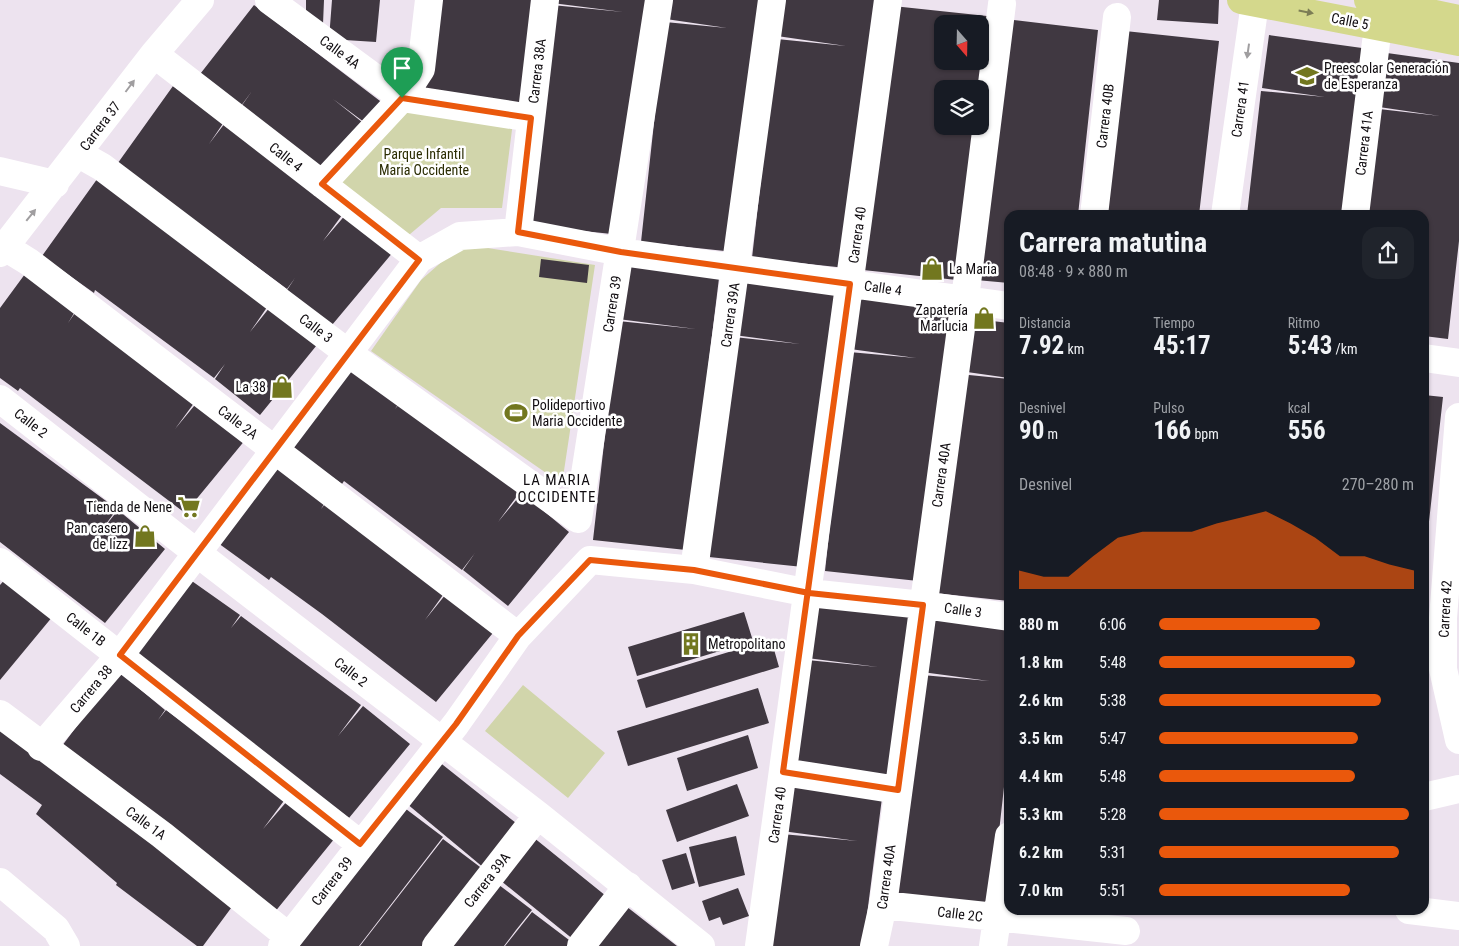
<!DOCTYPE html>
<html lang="es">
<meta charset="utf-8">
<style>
:root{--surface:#171b24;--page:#20242c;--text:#f1f3f6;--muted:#9ea1a6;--accent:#ea580c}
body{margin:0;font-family:"Roboto Condensed",sans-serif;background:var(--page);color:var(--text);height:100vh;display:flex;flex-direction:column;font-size:19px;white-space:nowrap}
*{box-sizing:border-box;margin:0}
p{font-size:16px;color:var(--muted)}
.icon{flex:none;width:28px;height:28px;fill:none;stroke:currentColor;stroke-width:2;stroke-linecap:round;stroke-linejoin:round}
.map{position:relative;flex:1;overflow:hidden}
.sheet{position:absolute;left:1004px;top:210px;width:425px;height:705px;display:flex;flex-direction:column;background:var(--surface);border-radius:15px;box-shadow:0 1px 4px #0004}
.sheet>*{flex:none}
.needle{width:32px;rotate:160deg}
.fabs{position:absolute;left:934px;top:15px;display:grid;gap:10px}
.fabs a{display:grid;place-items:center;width:55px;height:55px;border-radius:10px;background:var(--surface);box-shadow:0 1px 4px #0004;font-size:25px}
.pin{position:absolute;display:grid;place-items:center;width:42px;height:42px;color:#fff;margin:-51px -21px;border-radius:50% 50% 50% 0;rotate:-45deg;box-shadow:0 0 5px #0007}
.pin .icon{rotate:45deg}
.round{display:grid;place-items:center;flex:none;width:52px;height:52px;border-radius:15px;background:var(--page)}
.summary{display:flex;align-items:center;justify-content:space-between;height:85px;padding:0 15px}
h1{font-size:28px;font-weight:700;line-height:38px}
.stats{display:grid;grid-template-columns:repeat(3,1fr);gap:8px;height:85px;padding:5px 15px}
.stats div{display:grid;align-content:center}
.stats b{font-size:25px;font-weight:700}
.stats small{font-size:14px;font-weight:400}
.stats p{font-size:14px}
.chart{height:140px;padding:10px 15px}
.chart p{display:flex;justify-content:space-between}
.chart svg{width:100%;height:90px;margin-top:5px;fill:var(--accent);opacity:.7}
ul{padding:0 15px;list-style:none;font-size:16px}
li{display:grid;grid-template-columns:80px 60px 1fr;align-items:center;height:38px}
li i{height:12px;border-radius:6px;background:var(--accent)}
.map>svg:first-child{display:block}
</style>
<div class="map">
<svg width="1459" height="946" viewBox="0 0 1459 946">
<rect width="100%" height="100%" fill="#ede3ef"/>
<!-- green -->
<path fill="#d1d5ab" d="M 407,111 L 513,122 L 502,208 L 441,208 L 403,240 L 334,180 Z
M 462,244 L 595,265 L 562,484 L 371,351 L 421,280 Z
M 523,685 L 605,753 L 568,798 L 485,731 Z"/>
<!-- building -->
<path fill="#403841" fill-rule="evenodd" d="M 306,0 L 324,0 L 323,24 L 306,24 Z
M 332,0 L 380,0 L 376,42 L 329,39 Z
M 439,0 L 541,0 L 522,113 L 424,98 Z
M 553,0 L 648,0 L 621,235 L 527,225 L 552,5 L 623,12 L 552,3 Z
M 669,0 L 763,0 L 734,252 L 641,242 L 665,22 L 727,28 L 666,19 Z
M 782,0 L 877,0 L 846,268 L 752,258 L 777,39 L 846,46 L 777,36 Z
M 1159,0 L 1219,0 L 1218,24 L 1157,20 Z
M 254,5 L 384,104 L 368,125 L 333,99 L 367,126 L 325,179 L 238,111 L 252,91 L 238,110 L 197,78 Z
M 893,6 L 987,16 L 979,89 L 942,89 L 942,126 L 974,126 L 957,280 L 863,270 ZM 942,24 L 980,24 L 980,61 L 942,61 Z
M 1005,19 L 1098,30 L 1078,215 L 1009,215 L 1009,283 L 976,280 Z
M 1125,31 L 1219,41 L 1199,215 L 1104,215 Z
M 1269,35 L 1362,48 L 1342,215 L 1247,215 L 1261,91 L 1325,97 L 1262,88 Z
M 1387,53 L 1459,63 L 1459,241 L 1448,339 L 1424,336 L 1424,215 L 1367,215 L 1379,109 L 1440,116 L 1379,107 Z
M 173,86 L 224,122 L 209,144 L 225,123 L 345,211 L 323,241 L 347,213 L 394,251 L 332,325 L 287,290 L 295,278 L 287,289 L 168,201 L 115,167 Z
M 100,175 L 272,300 L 250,332 L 274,302 L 321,340 L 260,415 L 215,379 L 225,364 L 214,378 L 95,290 L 94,293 L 42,256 Z
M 541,259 L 589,265 L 587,283 L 539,277 Z
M 625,265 L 719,278 L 686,550 L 593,540 L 618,321 L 696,329 L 618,319 Z
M 25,274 L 76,310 L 68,323 L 77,310 L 197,399 L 175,429 L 199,400 L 246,439 L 185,513 L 20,388 L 18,391 L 0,378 L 0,308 Z
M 742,281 L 835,294 L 803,567 L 709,557 L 734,337 L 800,344 L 734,335 Z
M 857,296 L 951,308 L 918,581 L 825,571 L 849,352 L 916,358 L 850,349 Z
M 967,318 L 1009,323 L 1009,378 L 960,371 Z
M 348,367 L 399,403 L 395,409 L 400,403 L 520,492 L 498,522 L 522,493 L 569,532 L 508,606 L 463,570 L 475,553 L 462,570 L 344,481 L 342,484 L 290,447 Z
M 959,374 L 1009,379 L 1009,601 L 934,593 Z
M 1424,395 L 1443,397 L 1425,557 L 1424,557 Z
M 0,423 L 117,509 L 95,539 L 118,510 L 165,549 L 105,623 L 0,542 Z
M 276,462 L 327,499 L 321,509 L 328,500 L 448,588 L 425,620 L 450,589 L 497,628 L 436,702 L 322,614 L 271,577 L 269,580 L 218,543 Z
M 7,577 L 53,616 L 0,680 L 0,585 Z
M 189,579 L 240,615 L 231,628 L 241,616 L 361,705 L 338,736 L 363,706 L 410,744 L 349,818 L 184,694 L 187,689 L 182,696 L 131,660 Z
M 815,604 L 909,617 L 888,781 L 795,771 L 807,660 L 878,667 L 807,658 Z
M 744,612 L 753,641 L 637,676 L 628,647 Z
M 930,619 L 1009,629 L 1009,742 L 991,904 L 897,894 L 922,675 L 989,681 L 922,672 Z
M 771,639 L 779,667 L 646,708 L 637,680 Z
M 118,671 L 165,710 L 158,720 L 166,710 L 286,798 L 263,829 L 288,800 L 335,838 L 274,913 L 56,754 Z
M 758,688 L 769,723 L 628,766 L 617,731 Z
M 0,720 L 237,900 L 203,946 L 197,946 L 116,885 L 117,883 L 36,814 L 42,805 L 0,774 Z
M 748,735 L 758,768 L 687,791 L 677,758 Z
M 438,761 L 516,823 L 484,868 L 406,803 Z
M 789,778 L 883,790 L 863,946 L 769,946 L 782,834 L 857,841 L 782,831 Z
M 737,784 L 749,816 L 677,842 L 666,810 Z
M 402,806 L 443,837 L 359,946 L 294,946 Z
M 528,833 L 606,896 L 574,940 L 495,876 Z
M 736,836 L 745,875 L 699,887 L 689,847 Z
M 443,839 L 484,870 L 425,946 L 360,946 Z
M 686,853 L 695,883 L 672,890 L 662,860 Z
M 491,879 L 532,910 L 516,930 L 504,946 L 439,946 Z
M 738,888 L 749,916 L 723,925 L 720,917 L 709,921 L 702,901 Z
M 622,903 L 677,946 L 591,946 Z
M 1065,910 L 1104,910 L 1104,916 Z
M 532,912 L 573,943 L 570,946 L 505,946 Z"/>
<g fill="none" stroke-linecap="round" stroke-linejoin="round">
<!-- minor -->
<path stroke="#fff" stroke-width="28" d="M 269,0 L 402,98 L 531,118
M 154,54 L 419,259
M 79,154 L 102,167 L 348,353 L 578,519 L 659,0
M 0,171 L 55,184
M 322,184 L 402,98 L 421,69 L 429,0
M 1094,215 L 1117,17
M 1225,215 L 1255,3
M 1355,215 L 1376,42
M 518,232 L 545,0
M 5,247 L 29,262 L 518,636
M 0,253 L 154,54 L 200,0
M 1424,358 L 1459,363
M 0,399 L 197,553 L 538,815 L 701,946
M 1459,417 L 1443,618 L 1443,669 L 1459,740
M 0,562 L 360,844
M 694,570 L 772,0
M 0,714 L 162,835 L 289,937
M 41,747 L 120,655 L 419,259 L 460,236 L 518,232 L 621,252 L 1009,306
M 783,772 L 898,790
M 1424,797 L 1459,789
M 0,882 L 56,929 L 66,946
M 883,905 L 1126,931
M 1409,910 L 1459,916
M 282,946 L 456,724 L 518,636 L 590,560 L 694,570 L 809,593 L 923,605 L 1009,617
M 436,946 L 538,815
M 581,946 L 628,886
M 759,946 L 888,0
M 874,946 L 883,905 L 965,299 L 1002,4
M 993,946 L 1009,836"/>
<!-- major -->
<path stroke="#d4d88c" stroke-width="28" d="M 1241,0 L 1459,42
M 1368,0 L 1459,19"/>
</g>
<!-- one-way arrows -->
<defs><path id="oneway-solid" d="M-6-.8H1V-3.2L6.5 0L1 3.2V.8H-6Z" transform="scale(1.25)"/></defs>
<use fill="#7c7d55" href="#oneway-solid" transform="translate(1306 12) rotate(11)"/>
<g fill="#a09ea0">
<use href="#oneway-solid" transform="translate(1248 51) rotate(98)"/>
<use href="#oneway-solid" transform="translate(130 86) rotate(-53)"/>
<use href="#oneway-solid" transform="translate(31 215) rotate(-51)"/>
</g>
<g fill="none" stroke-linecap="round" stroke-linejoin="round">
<defs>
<path id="route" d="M 402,98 L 322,184 L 419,260 L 120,655 L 360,844 L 456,724 L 518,636 L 590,560 L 694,570 L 809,593 L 923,605 L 898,790 L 783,772 L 850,284 L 621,252 L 518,232 L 531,118 L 402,98"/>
</defs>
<!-- route casing -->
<use href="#route" stroke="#fff" stroke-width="10"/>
<!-- route -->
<use href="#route" stroke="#ea580c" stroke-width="6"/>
</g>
<!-- icons -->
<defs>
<symbol id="school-bare" viewBox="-9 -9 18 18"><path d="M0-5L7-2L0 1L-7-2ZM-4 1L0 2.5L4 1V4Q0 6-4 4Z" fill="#72771f" stroke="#fff" stroke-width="2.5" paint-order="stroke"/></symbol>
<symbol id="shop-bare" viewBox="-9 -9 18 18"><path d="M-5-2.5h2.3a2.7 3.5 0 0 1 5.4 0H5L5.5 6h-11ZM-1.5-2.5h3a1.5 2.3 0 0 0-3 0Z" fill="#72771f" stroke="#fff" stroke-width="2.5" paint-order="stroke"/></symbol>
<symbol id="stadium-bare" viewBox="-9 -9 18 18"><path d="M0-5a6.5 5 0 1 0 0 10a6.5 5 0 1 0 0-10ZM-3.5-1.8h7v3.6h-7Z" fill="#72771f" stroke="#fff" stroke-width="2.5" paint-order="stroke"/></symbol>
<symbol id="supermarket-bare" viewBox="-9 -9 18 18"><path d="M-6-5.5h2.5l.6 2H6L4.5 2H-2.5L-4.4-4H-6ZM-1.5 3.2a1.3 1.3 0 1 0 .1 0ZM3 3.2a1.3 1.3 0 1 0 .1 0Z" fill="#72771f" stroke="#fff" stroke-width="2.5" paint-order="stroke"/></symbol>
<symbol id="building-bare" viewBox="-9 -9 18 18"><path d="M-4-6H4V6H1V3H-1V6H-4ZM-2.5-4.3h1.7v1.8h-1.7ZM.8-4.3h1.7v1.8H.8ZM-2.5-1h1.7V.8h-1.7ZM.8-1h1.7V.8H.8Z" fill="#72771f" stroke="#fff" stroke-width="2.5" paint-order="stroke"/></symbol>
</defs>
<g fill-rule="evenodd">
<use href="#school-bare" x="1291" y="60" width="32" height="32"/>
<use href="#shop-bare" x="916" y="253" width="32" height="32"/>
<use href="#shop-bare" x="968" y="302" width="32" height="32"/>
<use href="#shop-bare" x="266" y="371" width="32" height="32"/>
<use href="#stadium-bare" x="500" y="397" width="32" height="32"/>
<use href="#supermarket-bare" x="173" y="491" width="32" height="32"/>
<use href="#shop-bare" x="129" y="520" width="32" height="32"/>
<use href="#building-bare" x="675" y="628" width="32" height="32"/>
</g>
<g text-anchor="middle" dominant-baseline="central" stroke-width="5" stroke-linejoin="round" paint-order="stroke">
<!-- street labels -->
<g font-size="14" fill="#110d11" stroke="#fff">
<text transform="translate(1350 21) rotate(11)">Calle 5</text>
<text transform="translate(340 52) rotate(36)">Calle 4A</text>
<text transform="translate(537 71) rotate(-83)">Carrera 38A</text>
<text transform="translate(1240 109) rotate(-82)">Carrera 41</text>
<text transform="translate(1105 116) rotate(-83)">Carrera 40B</text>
<text transform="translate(100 126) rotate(-53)">Carrera 37</text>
<text transform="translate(1364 143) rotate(-83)">Carrera 41A</text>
<text transform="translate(286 157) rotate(38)">Calle 4</text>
<text transform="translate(857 235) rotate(-82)">Carrera 40</text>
<text transform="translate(883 288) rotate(8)">Calle 4</text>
<text transform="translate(612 304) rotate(-81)">Carrera 39</text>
<text transform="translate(730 315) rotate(-82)">Carrera 39A</text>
<text transform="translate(316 328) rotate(37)">Calle 3</text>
<text transform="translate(238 422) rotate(37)">Calle 2A</text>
<text transform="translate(31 423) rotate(38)">Calle 2</text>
<text transform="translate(941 475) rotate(-82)">Carrera 40A</text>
<text transform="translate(1445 609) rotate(-87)">Carrera 42</text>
<text transform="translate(963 610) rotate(8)">Calle 3</text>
<text transform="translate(86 629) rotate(38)">Calle 1B</text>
<text transform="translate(351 672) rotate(38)">Calle 2</text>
<text transform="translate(91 689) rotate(-50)">Carrera 38</text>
<text transform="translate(777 815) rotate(-82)">Carrera 40</text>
<text transform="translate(146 823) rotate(36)">Calle 1A</text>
<text transform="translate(886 877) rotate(-82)">Carrera 40A</text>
<text transform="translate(487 880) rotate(-52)">Carrera 39A</text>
<text transform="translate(332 881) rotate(-52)">Carrera 39</text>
<text transform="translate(960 914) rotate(7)">Calle 2C</text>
</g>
<!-- poi labels -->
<g font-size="14" fill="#110d11" stroke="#fff" text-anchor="start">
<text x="1324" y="68">Preescolar Generación<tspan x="1324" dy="16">de Esperanza</tspan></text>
<text x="949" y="269">La Maria</text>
<text x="968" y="310" text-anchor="end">Zapatería<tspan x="968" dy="16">Marlucia</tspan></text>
<text x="266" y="387" text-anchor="end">La 38</text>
<text x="532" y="405">Polideportivo<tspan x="532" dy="16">Maria Occidente</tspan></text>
<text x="172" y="507" text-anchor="end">Tienda de Nene</text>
<text x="128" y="528" text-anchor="end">Pan casero<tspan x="128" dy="16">de lizz</tspan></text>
<text x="708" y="644">Metropolitano</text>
</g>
<!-- park labels -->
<g font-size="14" fill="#2b2d03" stroke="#fff">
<text x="424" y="154">Parque Infantil<tspan x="424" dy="16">Maria Occidente</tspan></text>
</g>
<!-- neighbourhood labels -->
<g font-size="15" letter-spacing="1" fill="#110d11" stroke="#fff">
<text x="557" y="480">LA MARIA<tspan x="557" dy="17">OCCIDENTE</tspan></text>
</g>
</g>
</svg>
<div class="fabs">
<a><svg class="needle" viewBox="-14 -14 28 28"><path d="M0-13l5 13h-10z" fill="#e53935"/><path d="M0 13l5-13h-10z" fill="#9ea1a6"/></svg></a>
<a><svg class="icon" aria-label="layers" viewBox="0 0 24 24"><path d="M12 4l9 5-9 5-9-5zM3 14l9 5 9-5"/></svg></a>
</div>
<div class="pin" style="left:402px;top:98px;background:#1e9e55"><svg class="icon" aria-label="arrive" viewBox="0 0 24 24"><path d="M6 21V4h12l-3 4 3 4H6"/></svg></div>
<section class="sheet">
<div class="summary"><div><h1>Carrera matutina</h1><p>08:48 · 9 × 880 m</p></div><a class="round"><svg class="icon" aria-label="share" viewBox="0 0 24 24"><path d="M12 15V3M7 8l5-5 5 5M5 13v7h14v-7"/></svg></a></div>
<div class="stats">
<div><p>Distancia</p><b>7.92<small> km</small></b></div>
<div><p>Tiempo</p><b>45:17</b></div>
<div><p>Ritmo</p><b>5:43<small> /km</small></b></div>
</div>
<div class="stats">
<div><p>Desnivel</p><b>90<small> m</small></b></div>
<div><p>Pulso</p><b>166<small> bpm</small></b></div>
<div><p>kcal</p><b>556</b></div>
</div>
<div class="chart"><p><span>Desnivel</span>270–280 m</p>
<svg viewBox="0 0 160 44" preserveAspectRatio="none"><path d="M0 44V35L10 38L20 38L30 28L40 19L50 16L60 16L70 16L80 12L90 9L100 6L110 12L120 19L130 28L140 28L150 32L160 35V44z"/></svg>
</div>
<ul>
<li><b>880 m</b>6:06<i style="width:63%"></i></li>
<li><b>1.8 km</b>5:48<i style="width:77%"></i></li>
<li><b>2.6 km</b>5:38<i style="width:87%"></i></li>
<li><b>3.5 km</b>5:47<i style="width:78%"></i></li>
<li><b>4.4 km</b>5:48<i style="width:77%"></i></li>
<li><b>5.3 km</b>5:28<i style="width:98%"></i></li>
<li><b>6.2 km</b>5:31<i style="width:94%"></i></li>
<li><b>7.0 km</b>5:51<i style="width:75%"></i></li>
</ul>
</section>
</div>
